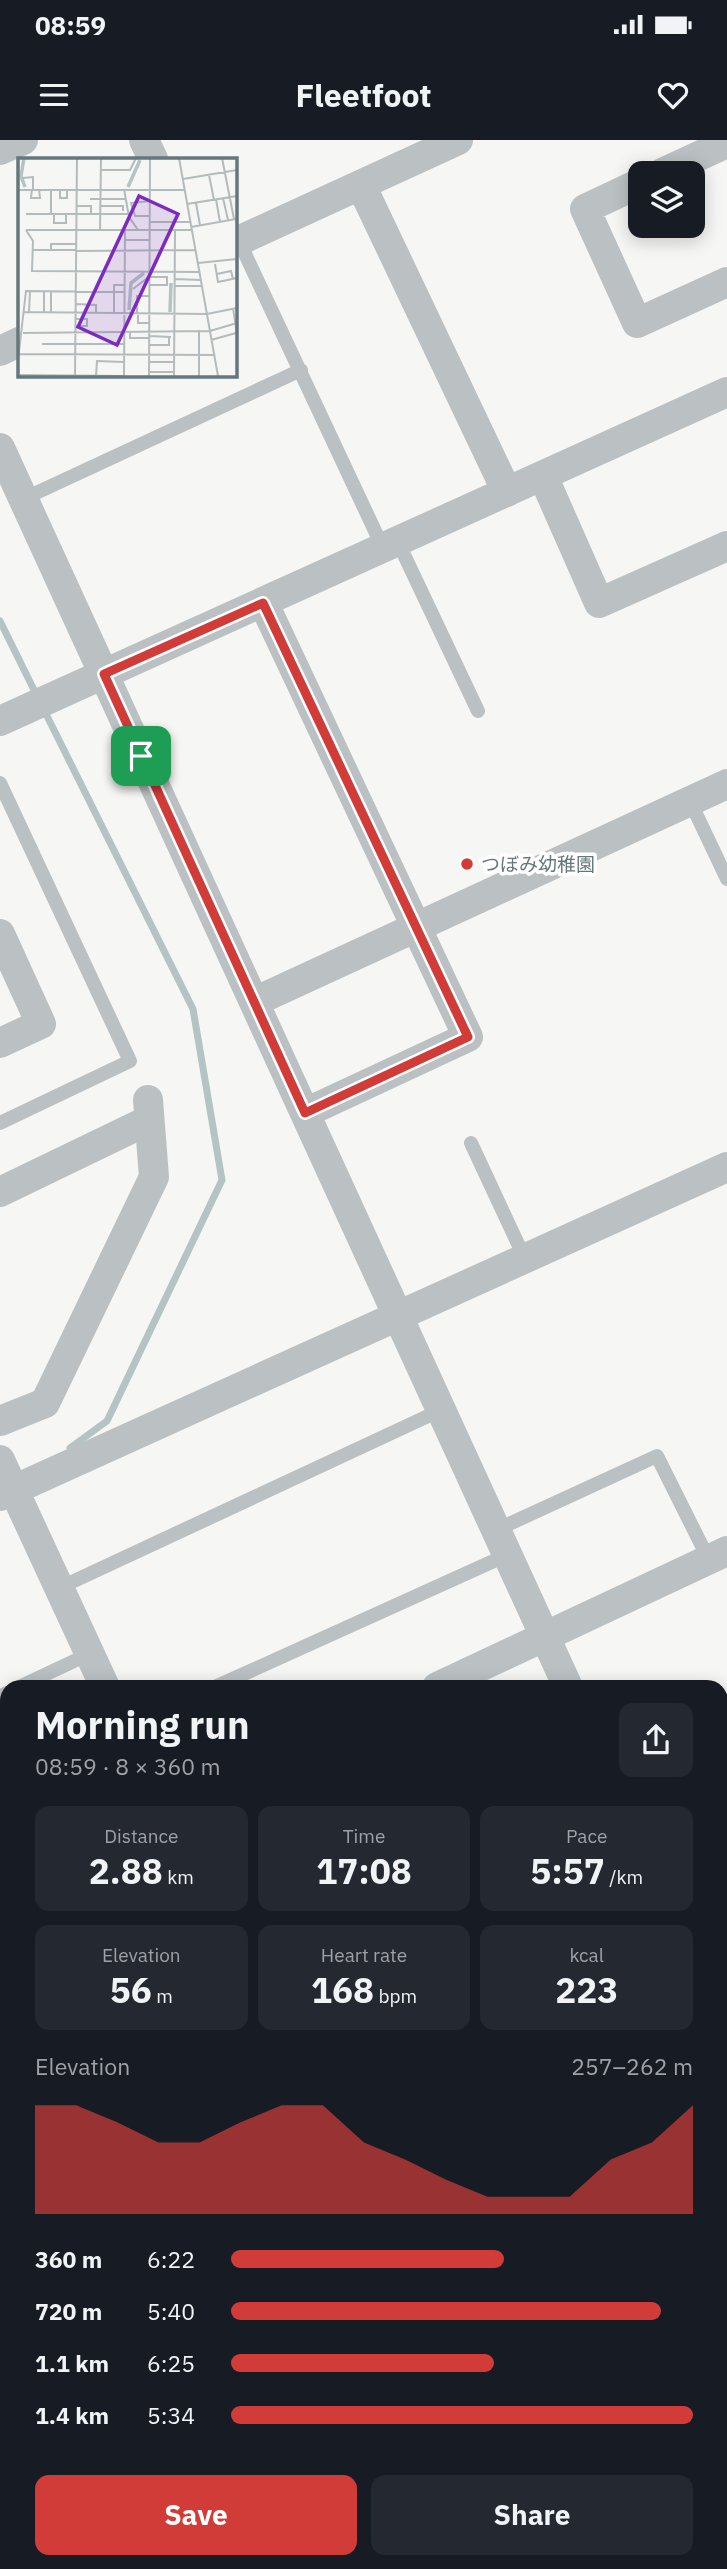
<!DOCTYPE html>
<meta charset="utf-8">
<style>
:root{--surface:#171b24;--page:#242831;--text:#f1f3f6;--muted:#9ea1a6;--accent:#d13c39}
body{margin:0;font-family:"IBM Plex Sans","Noto Sans JP",sans-serif;background:var(--page);color:var(--text);height:100vh;display:flex;flex-direction:column;font-size:26px;white-space:nowrap}
*{box-sizing:border-box;margin:0}
p{font-size:23px;color:var(--muted)}
.icon{flex:none;width:38px;height:38px;fill:none;stroke:currentColor;stroke-width:2;stroke-linecap:round;stroke-linejoin:round}
.map{position:relative;flex:1;overflow:hidden}
.details{position:absolute;left:0px;top:1540px;width:728px;height:889px;display:flex;flex-direction:column;background:var(--surface);border-radius:21px 21px 0 0;box-shadow:0 4px 18px #0003}
.details>*{flex:none}
.fabs{position:absolute;left:628px;top:21px;display:grid;gap:14px}
.fabs a{display:grid;place-items:center;width:77px;height:77px;border-radius:14px;background:var(--surface);box-shadow:0 4px 18px #0003;font-size:35px}
.pin{position:absolute;display:grid;place-items:center;width:60px;height:60px;color:#fff;margin:-30px;border-radius:14px;box-shadow:0 4px 10px #0006}
.round{display:grid;place-items:center;flex:none;width:74px;height:74px;border-radius:14px;background:var(--page)}
.head{display:flex;align-items:center;justify-content:space-between;height:119px;padding:0 35px}
h1{font-size:38px;font-weight:800;line-height:52px}
.metrics{display:grid;grid-template-columns:repeat(3,1fr);gap:10px;height:119px;padding:7px 35px}
.metrics div{display:grid;align-content:center;border-radius:14px;background:var(--page);text-align:center}
.metrics b{font-size:35px;font-weight:800}
.metrics small{font-size:19px;font-weight:400}
.metrics p{font-size:19px}
.chart{height:196px;padding:14px 35px}
.chart p{display:flex;justify-content:space-between}
.chart svg{width:100%;height:126px;margin-top:7px;fill:var(--accent);opacity:.7}
.cta{display:flex;gap:14px;margin-top:auto;padding:14px 35px}
.cta a{flex:1;height:80px;border-radius:14px;background:var(--accent);color:#fff;font-size:28px;font-weight:800;line-height:80px;text-align:center}
.cta a+a{background:var(--page);color:var(--text)}
ul{padding:0 35px;list-style:none;font-size:23px}
li{display:grid;grid-template-columns:112px 84px 1fr;align-items:center;height:52px}
li i{height:18px;border-radius:9px;background:var(--accent)}
.status{display:flex;justify-content:space-between;align-items:center;height:49px;padding:0 35px;background:var(--surface);direction:ltr}
.status svg{height:19px;fill:currentColor}
header{display:flex;justify-content:space-between;align-items:center;height:91px;padding:0 35px;background:var(--surface);font-size:32px;font-weight:800}
.map>svg:first-child{display:block}
</style>
<div class="status"><b>08:59</b><svg viewBox="0 0 49 12"><path d="M0 12V9h3v3zM5 12V6h3v6zM10 12V3h3v9zM15 12V0h3v12zM26 1h20v11H26zM47 4h2v5h-2z"/></svg></div>
<header><svg class="icon" aria-label="menu" viewBox="0 0 24 24"><path d="M4 6h16M4 12h16M4 18h16"/></svg>Fleetfoot<svg class="icon" aria-label="heart" viewBox="0 0 24 24"><path d="M12 20l-8-8c-3-5 5-10 8-4 3-6 11-1 8 4z"/></svg></header>
<div class="map">
<svg width="727" height="2429" viewBox="0 0 727 2429">
<rect width="100%" height="100%" fill="#f6f6f4"/>
<g fill="none" stroke-linecap="round" stroke-linejoin="round">
<!-- stream -->
<path stroke="#b4c3c4" stroke-width="7" d="M 0,481 L 37,556
M 44,570 L 193,869 L 222,1040 L 107,1281 L 70,1308"/>
<!-- path -->
<path stroke="#b6babc" stroke-width="4.5" stroke-dasharray="3.5 3.5" stroke-linecap="butt" d="M 0,1829 L 7,1832"/>
<!-- service -->
<path stroke="#bbc1c3" stroke-width="14" d="M 239,101 L 383,408
M 23,359 L 301,230
M 398,402 L 478,571
M 0,643 L 130,921 L 0,983
M 690,661 L 727,739
M 471,1003 L 525,1119
M 496,1390 L 657,1316 L 709,1420
M 59,1448 L 441,1270
M 19,1547 L 89,1514
M 215,1547 L 507,1415
M 0,1556 L 7,1553
M 0,1896 L 7,1911"/>
<!-- minor -->
<path stroke="#bbc1c3" stroke-width="30" d="M 144,0 L 153,19
M 0,10 L 23,0
M 662,33 L 727,3
M 640,43 L 585,69 L 637,183 L 727,142
M 361,45 L 507,352
M 234,103 L 458,0
M 0,211 L 19,202
M 0,308 L 568,1547
M 543,336 L 599,463 L 727,406
M 263,462 L 468,897 L 305,973
M 0,581 L 727,252
M 0,794 L 41,884 L 0,903
M 254,862 L 727,644
M 0,1052 L 149,980
M 0,1281 L 45,1263 L 154,1037 L 148,960
M 0,1320 L 105,1547
M 0,1356 L 727,1027
M 437,1547 L 727,1411
M 0,1752 L 7,1749
M 721,1791 L 727,1789
M 721,2042 L 727,2055
M 0,2128 L 7,2124
M 721,2189 L 727,2196
M 0,2275 L 7,2272
M 721,2326 L 727,2323
M 105,2422 L 108,2429
M 507,2422 L 511,2429
M 0,2427 L 12,2422
M 471,2429 L 486,2422"/>
</g>
<g fill="none" stroke-linecap="round" stroke-linejoin="round">
<defs>
<path id="route" d="M 263,463 L 468,897 L 305,973 L 104,534 Z"/>
</defs>
<!-- route casing -->
<use href="#route" stroke="#fff" stroke-width="14"/>
<!-- route -->
<use href="#route" stroke="#d13c39" stroke-width="9"/>
</g>
<!-- markers -->
<circle fill="#d13c39" stroke="#fff" stroke-width="2.5" cx="467" cy="724" r="7"/>
<g text-anchor="middle" dominant-baseline="central" stroke-width="7" stroke-linejoin="round" paint-order="stroke">
<!-- poi labels -->
<g font-size="19" fill="#64777b" stroke="#fff" text-anchor="start">
<text x="481" y="724">つぼみ幼稚園</text>
</g>
</g>
<!-- overview -->
<g transform="translate(18 18)">
<rect width="219" height="219" fill="#f6f6f4"/>
<path fill="none" stroke="#b4c3c4" stroke-width="3.5" d="M 6,0 L 3,18 L 7,29M 110,29 L 122,2M 111,152 L 113,125 L 126,115M 152,154 L 153,125"/>
<path fill="none" stroke="#b3bbbd" stroke-width="2" d="M 14,0 L 135,0M 161,0 L 200,218M 204,0 L 216,61M 83,12 L 112,12 L 118,0M 191,17 L 196,42M 5,20 L 15,19 L 15,31M 165,21 L 219,12M 14,31 L 13,40 L 22,40 L 21,31M 42,31 L 42,40 L 49,40 L 49,31M 106,31 L 111,59 L 120,72M 0,32 L 167,32M 205,40 L 210,62M 72,41 L 107,41M 198,41 L 202,64M 178,45 L 182,67M 169,46 L 219,38M 58,48 L 73,48 L 73,56M 82,48 L 105,48 L 105,53M 8,56 L 111,56M 33,56 L 33,31M 36,56 L 36,65 L 48,65 L 48,56M 132,58 L 117,58 L 113,45 L 132,43M 132,64 L 172,64M 173,69 L 218,61M 8,72 L 15,83 L 14,113 L 181,114M 8,72 L 174,72M 82,72 L 83,0M 107,82 L 132,82M 15,92 L 58,92M 33,92 L 33,86 L 58,86M 58,93 L 177,92M 180,105 L 219,101M 197,106 L 200,124 L 219,120M 199,116 L 213,113 L 215,121M 132,119 L 149,119 L 149,127 L 132,127M 157,121 L 182,122M 157,128 L 184,128M 115,131 L 132,118M 58,146 L 78,147 L 78,155M 215,150 L 219,177M 5,154 L 189,156 L 219,150M 11,154 L 12,133M 26,155 L 26,133M 33,155 L 33,133M 96,155 L 96,127 L 107,127M 119,156 L 119,138 L 132,138M 120,156 L 120,165 L 132,165M 57,168 L 69,168 L 69,161 L 58,161M 181,172 L 181,218M 5,175 L 192,173 L 219,165M 112,175 L 112,180 L 132,180M 132,178 L 153,179M 193,182 L 218,175M 24,186 L 106,186M 132,187 L 151,187 L 151,179M 0,196 L 196,197M 0,202 L 8,133 L 107,134M 131,204 L 156,204M 131,214 L 156,214M 0,217 L 106,218M 57,218 L 59,0M 78,218 L 79,203 L 106,204M 106,218 L 107,72M 131,218 L 132,0M 156,218 L 157,72"/>
<path fill="#7b2cbf" fill-opacity="0.15" stroke="#7b2cbf" stroke-width="3.5" d="M 121,38 L 160,56 L 99,187 L 60,169 Z"/>
<rect width="219" height="219" fill="none" stroke="#64777b" stroke-width="3.5"/>
</g>
</svg>
<div class="fabs">
<a><svg class="icon" aria-label="layers" viewBox="0 0 24 24"><path d="M12 4l9 5-9 5-9-5zM3 14l9 5 9-5"/></svg></a>
</div>
<div class="pin" style="left:141px;top:616px;background:#1e9e55"><svg class="icon" aria-label="arrive" viewBox="0 0 24 24"><path d="M6 21V4h12l-3 4 3 4H6"/></svg></div>
<section class="details">
<div class="head"><div><h1>Morning run</h1><p>08:59 · 8 × 360 m</p></div><a class="round"><svg class="icon" aria-label="share" viewBox="0 0 24 24"><path d="M12 15V3M7 8l5-5 5 5M5 13v7h14v-7"/></svg></a></div>
<div class="metrics">
<div><p>Distance</p><b>2.88<small> km</small></b></div>
<div><p>Time</p><b>17:08</b></div>
<div><p>Pace</p><b>5:57<small> /km</small></b></div>
</div>
<div class="metrics">
<div><p>Elevation</p><b>56<small> m</small></b></div>
<div><p>Heart rate</p><b>168<small> bpm</small></b></div>
<div><p>kcal</p><b>223</b></div>
</div>
<div class="chart"><p><span>Elevation</span>257–262 m</p>
<svg viewBox="0 0 160 44" preserveAspectRatio="none"><path d="M0 44V6L10 6L20 12L30 19L40 19L50 12L60 6L70 6L80 19L90 25L100 32L110 38L120 38L130 38L140 25L150 19L160 6V44z"/></svg>
</div>
<ul>
<li><b>360 m</b>6:22<i style="width:59%"></i></li>
<li><b>720 m</b>5:40<i style="width:93%"></i></li>
<li><b>1.1 km</b>6:25<i style="width:57%"></i></li>
<li><b>1.4 km</b>5:34<i style="width:100%"></i></li>
</ul>
<div class="cta"><a>Save</a><a>Share</a></div>
</section>
</div>
